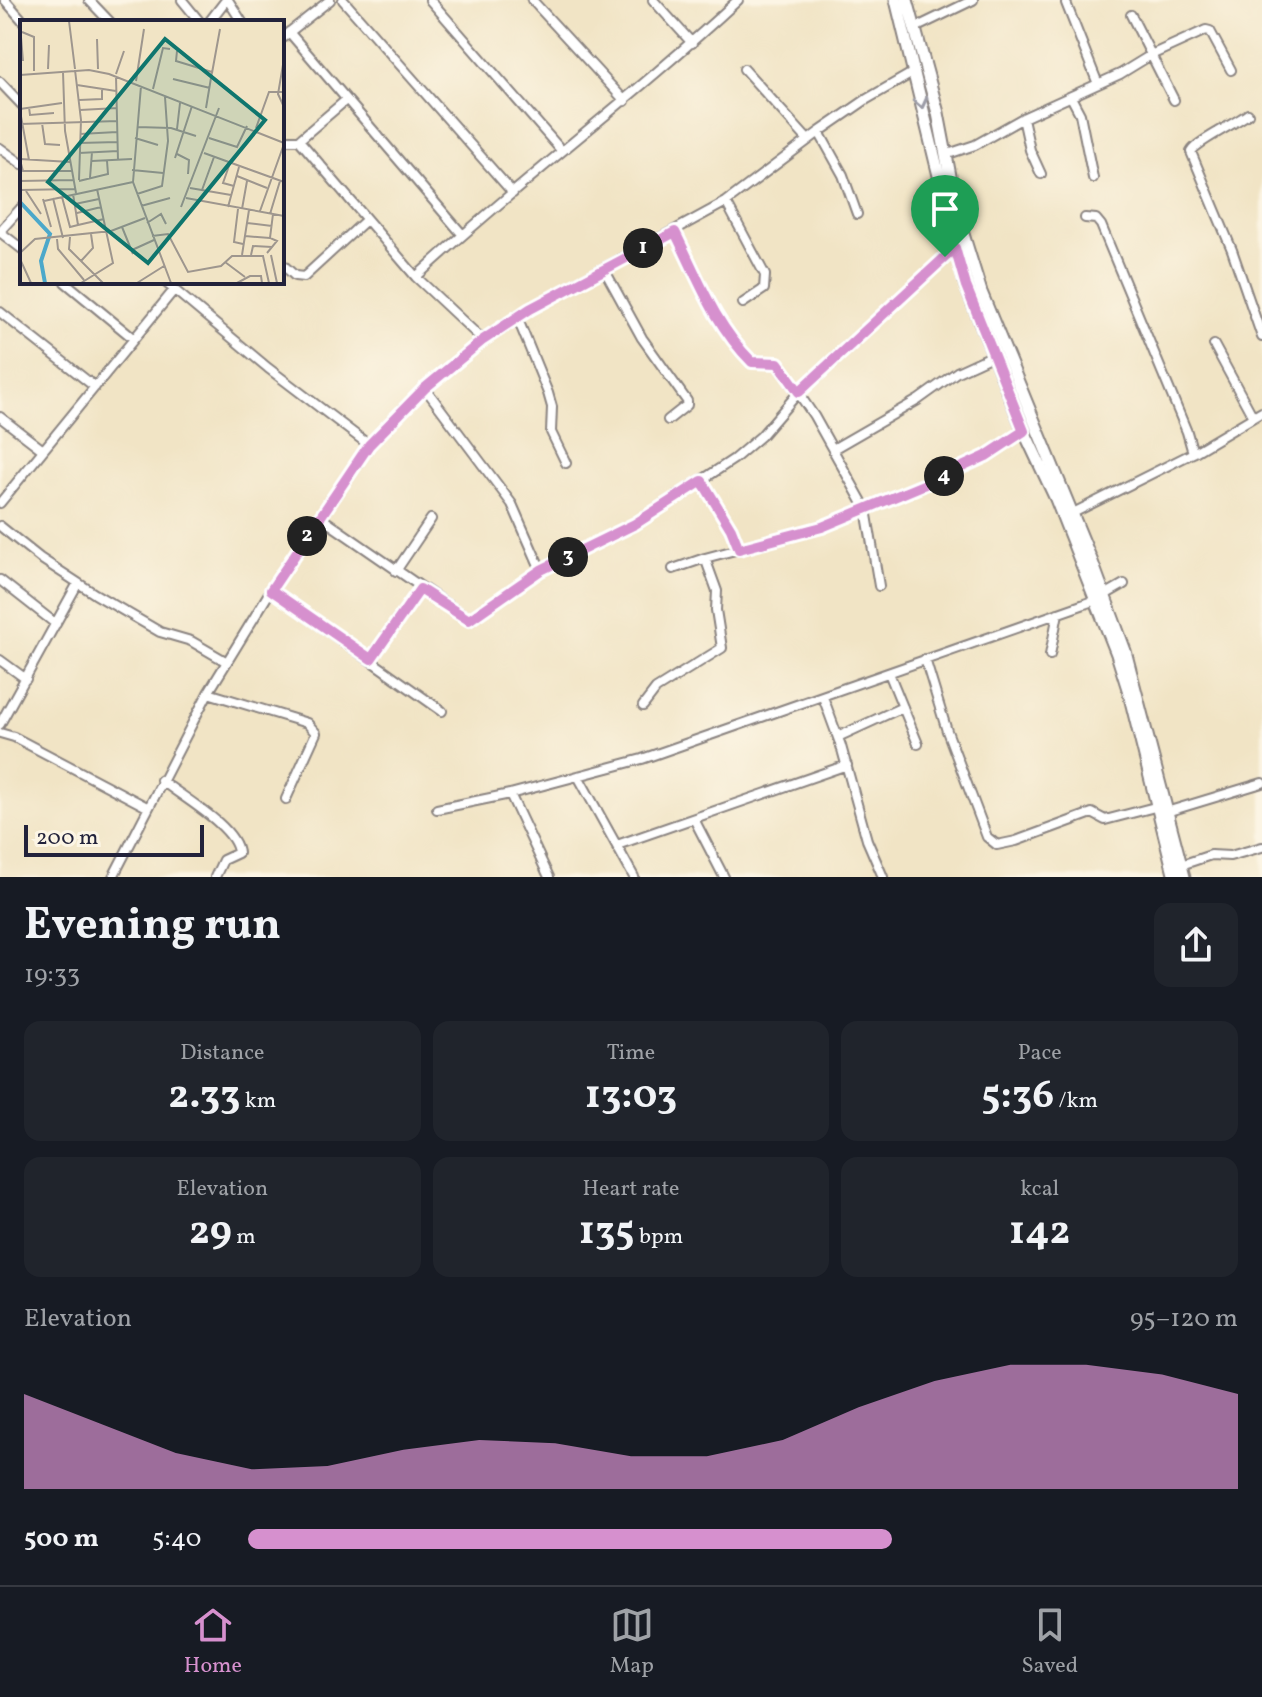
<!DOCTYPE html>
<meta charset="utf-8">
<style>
:root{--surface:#171b24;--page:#20242c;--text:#f1f3f6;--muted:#9ea1a6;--line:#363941;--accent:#d690ce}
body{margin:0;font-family:Vollkorn,serif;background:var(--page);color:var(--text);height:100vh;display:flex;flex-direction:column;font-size:30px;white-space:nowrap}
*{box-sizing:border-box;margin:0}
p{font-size:26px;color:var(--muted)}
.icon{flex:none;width:44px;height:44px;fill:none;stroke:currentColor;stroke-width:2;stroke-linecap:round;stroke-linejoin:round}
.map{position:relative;height:877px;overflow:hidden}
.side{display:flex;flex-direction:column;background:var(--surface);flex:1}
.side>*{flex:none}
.scale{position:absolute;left:24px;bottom:20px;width:180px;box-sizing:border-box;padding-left:8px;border:4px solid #22223b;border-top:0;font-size:22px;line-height:28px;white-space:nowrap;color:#22223b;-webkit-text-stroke:6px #fcf5e5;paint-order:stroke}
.pin{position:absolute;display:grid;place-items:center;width:68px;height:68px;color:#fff;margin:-82px -34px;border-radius:50% 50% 50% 0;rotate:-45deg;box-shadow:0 0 8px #0007}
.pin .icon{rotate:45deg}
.km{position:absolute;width:40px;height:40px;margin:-20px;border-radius:50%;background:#222;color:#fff;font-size:22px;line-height:40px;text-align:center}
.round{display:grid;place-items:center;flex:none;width:84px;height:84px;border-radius:16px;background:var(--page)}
.summary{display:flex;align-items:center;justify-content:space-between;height:136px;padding:0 24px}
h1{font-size:44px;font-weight:700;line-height:60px}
.figures{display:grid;grid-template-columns:repeat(3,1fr);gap:12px;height:136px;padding:8px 24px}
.figures div{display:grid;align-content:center;border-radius:16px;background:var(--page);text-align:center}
.figures b{font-size:40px;font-weight:700}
.figures small{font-size:22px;font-weight:400}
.figures p{font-size:22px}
.chart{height:224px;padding:16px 24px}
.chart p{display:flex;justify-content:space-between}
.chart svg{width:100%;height:144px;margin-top:8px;fill:var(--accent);opacity:.7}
ul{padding:0 24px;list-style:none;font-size:26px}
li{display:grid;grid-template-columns:128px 96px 1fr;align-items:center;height:60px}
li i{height:20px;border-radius:10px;background:var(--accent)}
.menu{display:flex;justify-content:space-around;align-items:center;height:112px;border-top:2px solid var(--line);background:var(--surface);font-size:22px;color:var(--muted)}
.menu a{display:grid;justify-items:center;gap:4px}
.menu .on{color:var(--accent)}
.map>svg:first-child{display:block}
</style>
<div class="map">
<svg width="1262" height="877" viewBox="0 0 1262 877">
<rect width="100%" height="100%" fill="#fcf5e5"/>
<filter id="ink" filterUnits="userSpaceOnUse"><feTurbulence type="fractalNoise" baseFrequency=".0125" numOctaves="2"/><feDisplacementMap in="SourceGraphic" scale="16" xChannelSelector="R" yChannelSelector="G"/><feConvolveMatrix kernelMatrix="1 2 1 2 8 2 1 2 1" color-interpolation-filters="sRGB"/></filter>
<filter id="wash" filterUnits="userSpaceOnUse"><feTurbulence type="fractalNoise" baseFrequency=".006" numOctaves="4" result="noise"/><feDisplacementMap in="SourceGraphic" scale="32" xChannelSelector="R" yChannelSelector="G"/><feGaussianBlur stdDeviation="1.8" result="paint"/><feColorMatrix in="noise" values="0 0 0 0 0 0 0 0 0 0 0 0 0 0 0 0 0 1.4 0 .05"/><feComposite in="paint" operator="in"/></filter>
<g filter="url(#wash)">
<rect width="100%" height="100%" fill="#f1e4c5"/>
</g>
<g filter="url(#ink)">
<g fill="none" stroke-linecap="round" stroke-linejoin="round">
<defs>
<path id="minor" d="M 5,0 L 24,22
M 89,0 L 110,22
M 182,0 L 200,22
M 228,0 L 242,22
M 343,0 L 513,193
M 430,0 L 561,150
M 532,0 L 625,101
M 653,0 L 692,43
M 1066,3 L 1098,84
M 1131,15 L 1174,100
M 209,22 L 226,0
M 915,28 L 973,0
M 289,32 L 462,234
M 282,38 L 330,0
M 744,69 L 808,140
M 0,82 L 22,105
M 1071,97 L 1080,114 L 1093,178
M 1248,114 C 1236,123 1196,142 1191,152 L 1232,250 L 1262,337
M 1023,118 L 1030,150 L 1041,174
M 819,132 L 843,175 L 857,214
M 282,140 L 299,140 L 346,100
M 299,140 L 416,277 L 483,340
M 0,148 L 22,164
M 945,155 L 975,145 L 1023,118 L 1120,74 L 1151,55 L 1206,30 L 1210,31 L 1231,70
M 726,202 L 765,275 L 764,289 L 743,303
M 1085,218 L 1096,219 L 1101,225 L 1187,432 L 1193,453
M 0,231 L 22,207
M 0,232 L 22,249
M 675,232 C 698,278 714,325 752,362 L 778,363 L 814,416 L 866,509 L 879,586
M 282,264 L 295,276 L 304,277 L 366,220
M 604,269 L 642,338 L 687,401 L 687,405 L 668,420
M 416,277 C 520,181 634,97 738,0
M 65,282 L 134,339
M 165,282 L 268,368 L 369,445
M 0,312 L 95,387
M 517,317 L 548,393 L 552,407 L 551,432 L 566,463
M 1214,345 L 1253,417
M 425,388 L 512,504 L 541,570
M 0,417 L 43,450
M 833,449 L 918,400 L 957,372 L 994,355
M 702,481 L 731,529 L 739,549
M 0,503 L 174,290
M 1071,514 L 1193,453 L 1262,412
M 320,517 L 469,620 L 541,570 L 635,524 L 734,459 L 761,436 L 799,392 L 955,248
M 0,526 L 40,558 L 95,594 L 160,632 L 191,641 L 227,662
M 673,569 L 705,558 L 822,527 L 955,471 L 986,456 L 1024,431
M 396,571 L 431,519
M 0,580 L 56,624
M 271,590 L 442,711
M 1050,655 L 1058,613
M 371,659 L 420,589
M 925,659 L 947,731 L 987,837 L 997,845 L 1016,841 L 1092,813 L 1105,820 L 1155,807
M 0,660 L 26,679
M 889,673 L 918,744
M 208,693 L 307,723 L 316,733 L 286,799
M 823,697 L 841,746 L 867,840 L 883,877
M 643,706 L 656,689 L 722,648 L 716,610 L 717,591 L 705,558
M 0,724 L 78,583
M 0,733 L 14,737 L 147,807
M 842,735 L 903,707
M 578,776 L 634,877
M 161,780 C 180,796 237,827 238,853 L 223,860 L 215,877
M 510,794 L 549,877
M 437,809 L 510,794 L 642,759 L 1096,600 L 1124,584
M 1163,813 L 1262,783
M 694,819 L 724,877
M 617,845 L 847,765
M 1181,865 L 1211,855 L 1230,856 L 1262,847
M 113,877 L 208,693 L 271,590 L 369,445 L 425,388 L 483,340 L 530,309 L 726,202 L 819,132 L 867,99 L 914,72"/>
<path id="major" d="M 896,0 L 966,286 L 1024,431 L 1056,499 L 1117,654 L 1128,689 L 1175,877
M 907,0 L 938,113 L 958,218 L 981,292 L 1092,562 L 1125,651 L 1184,877"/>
</defs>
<!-- minor casing -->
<use href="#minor" stroke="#8a8380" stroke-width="12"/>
<!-- major casing -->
<use href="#major" stroke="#8a8380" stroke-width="15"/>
<!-- minor -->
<use href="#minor" stroke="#fff" stroke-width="8"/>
<!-- major -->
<use href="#major" stroke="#fff" stroke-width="11"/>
</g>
<!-- one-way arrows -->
<defs><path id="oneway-chevron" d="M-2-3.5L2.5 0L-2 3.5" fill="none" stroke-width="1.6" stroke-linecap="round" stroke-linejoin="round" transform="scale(2)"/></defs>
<use stroke="#9c9ca7" href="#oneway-chevron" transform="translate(921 103) rotate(77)"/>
</g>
<g fill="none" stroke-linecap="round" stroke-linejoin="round" filter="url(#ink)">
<defs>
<path id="route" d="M 675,232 C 698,278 714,324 752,362 L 778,363 L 799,392 L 955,248 L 966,286 L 1024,431 L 986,456 L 923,485 L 822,527 L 739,549 L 731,529 L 702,481 L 635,524 L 541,570 L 469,620 L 420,589 L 371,659 L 271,590 L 369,445 L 425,388 L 483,340 L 530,309 Z"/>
</defs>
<!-- route casing -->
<use href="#route" stroke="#fff" stroke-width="16"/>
<!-- route -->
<use href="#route" stroke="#d690ce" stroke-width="10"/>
</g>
<!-- overview -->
<g transform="translate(20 20)">
<rect width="264" height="264" fill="#f1e4c5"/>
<path fill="none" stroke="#4ca8ca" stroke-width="4" d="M 0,182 L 30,214 L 21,241 L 25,263"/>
<path fill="none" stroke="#9e968e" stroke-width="2" d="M 49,1 L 55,49M 0,5 L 3,41M 2,12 L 14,17 L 14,51M 77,19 L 78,49M 157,31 L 156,41 L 192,52 L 186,88M 264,39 L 258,74 L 264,87M 28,49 L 29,25M 55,50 L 61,100 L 59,160M 43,52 L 45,111 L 56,173M 192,53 L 200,9M 96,54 L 104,31M 0,55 L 69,50 L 89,54 L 264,123M 96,56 L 98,141M 153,59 L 190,68M 116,61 L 124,9M 57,65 L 96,71M 121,66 L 113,162 L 151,263M 133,69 L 143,28 L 150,29M 59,80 L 82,79 L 82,70M 9,87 L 10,95 L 34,93M 0,89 L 42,83M 60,90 L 97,88M 0,91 L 9,140M 22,103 L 25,124 L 40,125M 0,104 L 98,101M 117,107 L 151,108 L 176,116M 236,108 L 249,72 L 264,72M 157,109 L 160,83M 60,114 L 97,112M 115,118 L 138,125M 189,118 L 217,127 L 227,106M 59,123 L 98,122M 59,133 L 98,131M 184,133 L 264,162M 157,134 L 169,140 L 168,154M 155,138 L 172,86M 0,139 L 50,142M 0,140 L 3,151 L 52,151M 72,141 L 112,139M 210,143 L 203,163 L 214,166M 112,150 L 143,153M 217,156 L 247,168M 70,158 L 72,132M 0,161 L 53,160M 59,161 L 88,154 L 87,141M 170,168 L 211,175M 0,170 L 55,169M 182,170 L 194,137M 6,171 L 21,194M 53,174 L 58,205 L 84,199M 117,174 L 142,166 L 148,121 L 145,77M 42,177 L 50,207 L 58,205M 33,178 L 43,218M 166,178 L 264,196M 23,179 L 31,207M 24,181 L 113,162M 55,184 L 79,179M 121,186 L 150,178M 161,187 L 199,88M 208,187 L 219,147M 218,189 L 214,222 L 223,224M 222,189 L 227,161M 240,191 L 264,124M 57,193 L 81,187M 250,194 L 260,161M 127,203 L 141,194 L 146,204M 227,203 L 252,206M 102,207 L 113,234M 132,216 L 148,214 L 168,252 L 201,246 L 212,236 L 243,236 L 249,263M 225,216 L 250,218M 50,217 L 49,229 L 83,263M 37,219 L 38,229 L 64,260M 112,230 L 134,220M 0,233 L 15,219 L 91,211 L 125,198M 247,233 L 257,221 L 250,218 L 253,194M 222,235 L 229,190M 231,235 L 233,226 L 252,227M 251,235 L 257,263M 0,239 L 11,263M 61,241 L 73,228 L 71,214M 205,242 L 225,257M 61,263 L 93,243 L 77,169M 117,263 L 144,246M 217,263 L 230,256 L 241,256 L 242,263"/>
<path fill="#0f766e" fill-opacity="0.15" stroke="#0f766e" stroke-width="4" d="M 145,19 L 245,100 L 128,243 L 28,162 Z"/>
<rect width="264" height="264" fill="none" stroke="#22223b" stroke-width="4"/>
</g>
</svg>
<div class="scale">200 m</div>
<div class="pin" style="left:945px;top:257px;background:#1e9e55"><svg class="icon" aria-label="arrive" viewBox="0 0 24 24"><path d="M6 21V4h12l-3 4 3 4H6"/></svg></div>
<b class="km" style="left:643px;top:248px">1</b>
<b class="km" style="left:307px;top:536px">2</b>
<b class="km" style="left:568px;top:557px">3</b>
<b class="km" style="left:944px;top:476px">4</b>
</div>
<section class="side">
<div class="summary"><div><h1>Evening run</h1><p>19:33</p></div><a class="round"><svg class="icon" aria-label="share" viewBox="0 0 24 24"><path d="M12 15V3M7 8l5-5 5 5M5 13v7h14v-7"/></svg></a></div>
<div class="figures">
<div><p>Distance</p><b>2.33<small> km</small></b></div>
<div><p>Time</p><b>13:03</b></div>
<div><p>Pace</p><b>5:36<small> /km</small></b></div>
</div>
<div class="figures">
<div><p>Elevation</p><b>29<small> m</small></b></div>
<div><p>Heart rate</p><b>135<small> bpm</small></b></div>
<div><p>kcal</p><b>142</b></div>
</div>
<div class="chart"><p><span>Elevation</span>95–120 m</p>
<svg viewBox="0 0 160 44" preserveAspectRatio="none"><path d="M0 44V15L10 24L20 33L30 38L40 37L50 32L60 29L70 30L80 34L90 34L100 29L110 19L120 11L130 6L140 6L150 9L160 15V44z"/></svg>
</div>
<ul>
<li><b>500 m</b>5:40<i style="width:65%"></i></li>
</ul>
</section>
<nav class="menu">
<a class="on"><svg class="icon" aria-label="home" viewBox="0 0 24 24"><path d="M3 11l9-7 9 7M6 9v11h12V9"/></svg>Home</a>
<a><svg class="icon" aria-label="map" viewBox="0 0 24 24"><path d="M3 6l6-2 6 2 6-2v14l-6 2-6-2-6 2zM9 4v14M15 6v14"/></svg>Map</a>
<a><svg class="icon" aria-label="saved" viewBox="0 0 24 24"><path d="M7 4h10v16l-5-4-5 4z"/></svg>Saved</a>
</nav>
